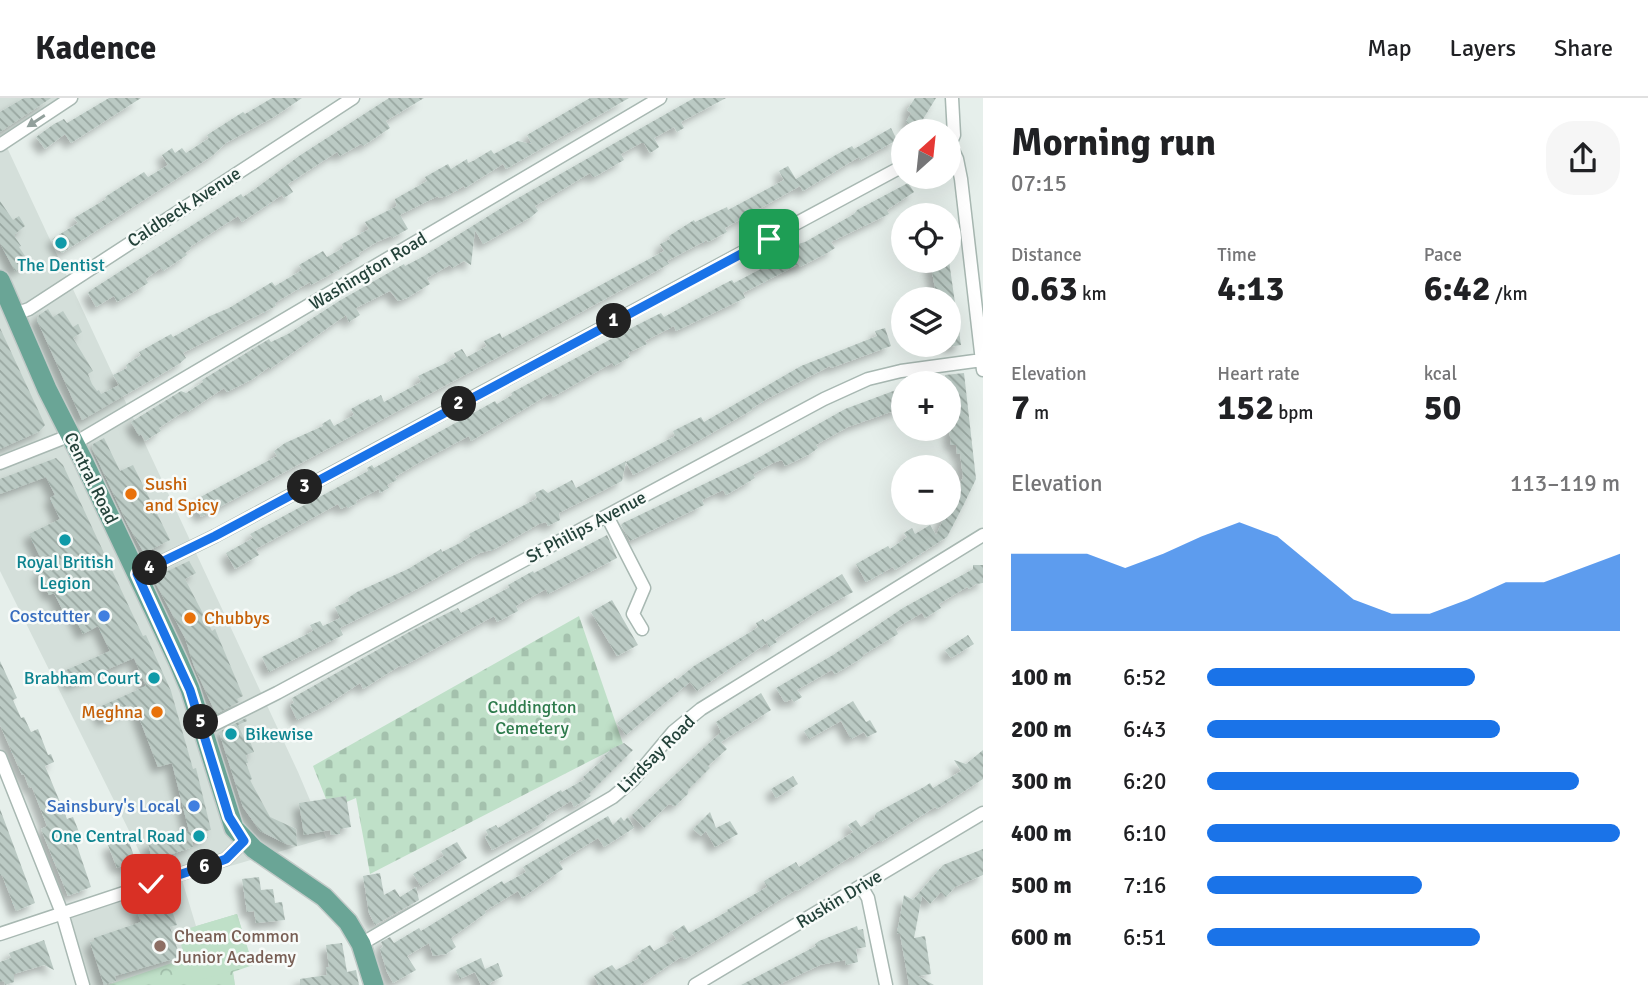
<!DOCTYPE html>
<meta charset="utf-8">
<style>
:root{--surface:#fff;--page:#f6f6f6;--text:#202124;--muted:#757577;--line:#e0e0e0;--accent:#1a73e8}
body{margin:0;font-family:Signika,sans-serif;background:var(--page);color:var(--text);height:100vh;display:flex;flex-direction:column;font-size:26px;white-space:nowrap}
*{box-sizing:border-box;margin:0}
p{font-size:23px;color:var(--muted)}
.icon{flex:none;width:38px;height:38px;fill:none;stroke:currentColor;stroke-width:2;stroke-linecap:round;stroke-linejoin:round}
.map{position:relative;flex:1;overflow:hidden}
.sheet{display:flex;flex-direction:column;background:var(--surface);width:665px}
.sheet>*{flex:none}
.needle{width:46px;rotate:27deg}
.buttons{position:absolute;left:891px;top:21px;display:grid;gap:14px}
.buttons a{display:grid;place-items:center;width:70px;height:70px;border-radius:50%;background:var(--surface);box-shadow:0 7px 28px #0002;font-size:35px}
.pin{position:absolute;display:grid;place-items:center;width:60px;height:60px;color:#fff;margin:-30px;border-radius:14px;box-shadow:0 4px 10px #0006}
.km{position:absolute;width:35px;height:35px;margin:-18px;border-radius:50%;background:#222;color:#fff;font-size:19px;line-height:35px;text-align:center}
.round{display:grid;place-items:center;flex:none;width:74px;height:74px;border-radius:28px;background:var(--page)}
.summary{display:flex;align-items:center;justify-content:space-between;height:119px;padding:0 28px}
h1{font-size:38px;font-weight:700;line-height:52px}
.stats{display:grid;grid-template-columns:repeat(3,1fr);gap:10px;height:119px;padding:7px 28px}
.stats div{display:grid;align-content:center}
.stats b{font-size:35px;font-weight:700}
.stats small{font-size:19px;font-weight:400}
.stats p{font-size:19px}
.chart{height:196px;padding:14px 28px}
.chart p{display:flex;justify-content:space-between}
.chart svg{width:100%;height:126px;margin-top:7px;fill:var(--accent);opacity:.7}
ul{padding:0 28px;list-style:none;font-size:23px}
li{display:grid;grid-template-columns:112px 84px 1fr;align-items:center;height:52px}
li i{height:18px;border-radius:9px;background:var(--accent)}
header{display:flex;align-items:center;gap:42px;box-sizing:border-box;height:98px;padding:0 35px;background:var(--surface);border-bottom:2px solid var(--line)}
header strong{font-size:33px}
nav{display:flex;gap:38px;margin-inline-start:auto;font-size:24px}
main{display:flex;flex:1;min-height:0}
.map>svg:first-child{display:block}
</style>
<header>
<strong>Kadence</strong>
<nav><a>Map</a><a>Layers</a><a>Share</a></nav>
</header>
<main>
<div class="map">
<svg width="983" height="887" viewBox="0 0 983 887">
<defs>
<pattern id="cemetery-stones" width="16" height="16" patternUnits="userSpaceOnUse" patternTransform="scale(1.75)"><rect width="16" height="16" fill="#bfe0c8"/><path d="M2 7V4a2 2 0 0 1 4 0v3zM10 15v-3a2 2 0 0 1 4 0v3z" fill="#a4c1ad"/></pattern>
<pattern id="park-crowns" width="20" height="18" patternUnits="userSpaceOnUse" patternTransform="scale(1.75)"><rect width="20" height="18" fill="#bfe0c8"/><path d="M2 6a3 3 0 1 1 6 0M12 15a3 3 0 1 1 6 0" fill="none" stroke="#a4c1ad"/></pattern>
<pattern id="building-back-hatch" width="6" height="6" patternUnits="userSpaceOnUse" patternTransform="scale(1.75)"><rect width="6" height="6" fill="#bbcac4"/><path d="M-1 5l2 2M0 0l6 6M5-1l2 2" fill="none" stroke="#98a6a0"/></pattern>
<filter id="shadow"><feDropShadow dx="-6" dy="6" stdDeviation="3.5" flood-color="#0004"/></filter>
</defs>
<rect width="100%" height="100%" fill="#e6efeb"/>
<!-- built -->
<path fill="#d4dfda" d="M 0,0 L 67,0 L 4,43 L 298,674 L 326,740 L 182,782 L 196,828 L 237,816 L 233,874 L 235,887 L 84,887 L 65,819 L 157,789 L 0,473 Z"/>
<!-- cemetery -->
<path fill="url(#cemetery-stones)" d="M 579,518 L 623,646 L 370,776 L 356,700 L 330,711 L 313,668 Z"/>
<!-- park -->
<path fill="url(#park-crowns)" d="M 237,816 L 253,867 L 233,874 L 235,887 L 108,887 L 187,860 L 177,834 Z"/>
<!-- pitch -->
<path fill="#bfe0c8" d="M 237,816 L 252,867 L 193,884 L 177,834 Z"/>
<!-- building -->
<path fill="url(#building-back-hatch)" filter="url(#shadow)" d="M 24,0 L 51,0 L 0,34 L 0,14 Z
M 109,0 L 141,0 L 71,45 L 65,36 L 45,51 L 36,39 L 54,26 L 64,21 L 67,25 Z
M 272,0 L 302,0 L 274,19 L 226,45 L 212,58 L 62,155 L 52,141 L 78,125 L 74,120 L 106,101 L 105,99 L 144,74 L 148,79 L 168,67 L 162,57 L 172,50 L 175,55 L 182,50 L 186,55 L 209,40 L 207,37 L 243,14 L 245,16 Z
M 389,0 L 424,0 L 386,23 L 390,30 L 363,48 L 361,46 L 340,58 L 337,54 L 288,86 L 293,94 L 284,100 L 282,97 L 242,124 L 238,118 L 190,149 L 191,151 L 185,155 L 187,157 L 163,173 L 161,170 L 146,181 L 148,185 L 137,192 L 117,204 L 114,198 L 96,209 L 88,195 L 91,192 L 241,96 L 243,99 L 255,91 L 299,58 Z
M 590,0 L 629,0 L 506,71 L 503,66 L 465,90 L 464,88 L 447,98 L 439,100 L 438,98 L 400,117 L 408,131 L 392,140 L 391,138 L 377,144 L 359,155 L 360,158 L 339,169 L 340,171 L 311,187 L 310,184 L 278,203 L 275,206 L 276,208 L 183,255 L 186,260 L 179,266 L 82,322 L 37,222 L 39,217 L 48,211 L 53,219 L 63,213 L 73,229 L 78,226 L 82,234 L 73,240 L 93,273 L 88,276 L 92,286 L 97,293 L 99,292 L 101,296 L 119,287 L 113,277 L 127,270 L 126,267 L 141,257 L 139,254 L 171,236 L 173,239 L 210,218 L 229,210 L 272,184 L 275,188 L 302,172 L 299,167 L 323,153 L 327,159 L 343,150 L 342,146 L 369,131 L 365,124 L 397,108 L 395,101 L 427,83 L 425,79 L 448,66 L 451,71 L 467,61 L 468,65 L 473,63 L 491,52 L 494,56 L 518,43 L 532,46 L 527,37 Z
M 694,0 L 726,0 L 681,24 L 684,30 L 677,34 L 674,29 L 654,40 L 659,49 L 655,52 L 650,55 L 644,45 L 641,45 L 621,56 L 624,62 L 596,78 L 593,79 L 590,75 L 535,108 L 538,113 L 531,119 L 483,146 L 475,132 L 471,167 L 464,163 L 452,170 L 450,167 L 427,180 L 430,186 L 407,200 L 398,203 L 390,193 L 356,210 L 360,217 L 349,224 L 346,217 L 270,271 L 269,269 L 253,281 L 227,294 L 224,290 L 188,314 L 186,312 L 159,330 L 161,333 L 145,343 L 141,336 L 139,338 L 131,324 L 181,293 L 186,295 L 203,284 L 202,282 L 269,241 L 271,244 L 288,236 L 339,203 L 404,166 L 405,168 L 424,158 L 511,104 Z
M 915,0 L 936,0 L 917,31 L 906,24 L 911,15 L 907,12 Z
M 891,30 L 897,42 L 860,62 L 859,59 L 849,65 L 803,93 L 796,81 L 834,58 L 852,48 L 854,51 Z
M 788,68 L 800,88 L 725,130 L 727,134 L 708,144 L 707,142 L 667,163 L 669,166 L 556,228 L 201,419 L 193,403 L 277,358 L 274,353 L 285,345 L 323,328 L 322,326 L 330,321 L 334,328 L 354,317 L 351,311 L 369,301 L 370,303 L 381,297 L 384,304 L 421,284 L 418,278 L 448,264 L 456,259 L 454,255 L 462,251 L 467,259 L 487,248 L 484,243 L 500,235 L 502,240 L 664,153 L 660,146 L 670,141 L 669,138 L 694,122 L 695,124 L 727,109 L 728,112 L 784,82 L 779,73 Z
M 908,85 L 914,94 L 887,112 L 889,116 L 831,144 L 835,150 L 829,154 L 800,169 L 799,166 L 743,195 L 745,200 L 676,233 L 674,228 L 645,243 L 647,246 L 628,255 L 630,259 L 614,268 L 612,265 L 553,299 L 551,295 L 471,343 L 469,338 L 422,363 L 395,379 L 397,382 L 387,387 L 389,390 L 380,395 L 379,391 L 356,403 L 357,405 L 348,410 L 347,408 L 341,411 L 338,406 L 256,451 L 259,457 L 235,471 L 226,455 L 253,440 L 250,436 L 368,373 L 367,370 L 372,367 L 374,370 L 495,303 L 497,306 L 512,297 L 511,295 L 637,227 L 661,215 L 664,219 L 722,187 L 732,182 L 734,185 L 774,164 L 790,155 L 785,145 L 795,140 L 798,146 L 805,144 L 854,116 L 857,112 Z
M 0,103 L 13,122 L 19,118 L 25,128 L 15,136 L 15,139 L 21,148 L 19,149 L 29,164 L 15,173 L 0,145 Z
M 930,163 L 949,163 L 961,247 L 948,249 L 948,201 L 937,201 Z
M 0,230 L 45,327 L 40,333 L 0,351 Z
M 885,230 L 891,248 L 831,270 L 830,268 L 767,301 L 751,311 L 752,312 L 698,343 L 633,377 L 626,364 L 675,338 L 673,333 L 701,319 L 704,324 L 801,268 L 877,238 L 875,233 Z
M 964,275 L 976,381 L 964,406 L 947,439 L 895,472 L 893,469 L 866,484 L 856,466 L 888,448 L 890,451 L 907,439 L 904,435 L 912,430 L 915,436 L 930,427 L 936,437 L 946,415 L 948,415 L 948,409 L 963,379 L 960,355 L 957,356 L 956,347 L 951,347 L 949,330 L 953,329 L 948,304 L 948,285 L 946,285 L 945,277 Z
M 896,292 L 902,310 L 848,329 L 816,347 L 818,350 L 810,356 L 785,368 L 782,362 L 773,365 L 753,376 L 755,380 L 740,389 L 726,397 L 723,392 L 702,402 L 704,407 L 630,443 L 621,427 L 623,425 L 756,361 L 845,311 Z
M 104,340 L 120,373 L 133,367 L 170,442 L 144,455 L 128,427 L 92,350 L 93,346 Z
M 56,360 L 63,367 L 131,513 L 143,538 L 146,537 L 162,573 L 171,593 L 193,671 L 196,670 L 211,732 L 206,733 L 208,740 L 192,744 L 193,749 L 172,756 L 152,761 L 148,745 L 189,733 L 172,665 L 158,669 L 135,609 L 103,623 L 97,610 L 146,588 L 134,560 L 71,587 L 64,573 L 110,553 L 98,528 L 83,536 L 71,512 L 64,515 L 54,495 L 49,497 L 38,474 L 46,471 L 29,436 L 60,421 L 50,400 L 55,397 L 46,379 L 0,396 L 0,381 Z
M 626,363 L 622,383 L 559,415 L 560,422 L 548,428 L 546,424 L 539,426 L 495,451 L 480,455 L 419,490 L 340,530 L 343,537 L 269,574 L 262,559 L 313,533 L 310,527 L 320,523 L 323,528 L 340,520 L 335,509 L 349,503 L 348,500 L 357,494 L 408,471 L 441,451 L 442,454 L 460,445 L 471,438 L 469,436 L 534,402 L 537,400 L 535,395 L 543,391 L 548,395 L 572,382 L 576,390 Z
M 607,437 L 617,460 L 548,496 L 546,491 L 516,508 L 518,513 L 497,524 L 494,518 L 402,569 L 401,567 L 363,591 L 360,585 L 327,607 L 297,622 L 290,607 L 294,605 L 292,600 L 411,533 L 458,510 L 461,515 L 510,489 L 508,487 L 533,473 L 534,475 Z
M 189,463 L 196,475 L 185,481 L 212,533 L 215,531 L 243,598 L 237,601 L 239,604 L 216,616 L 194,568 L 185,540 L 154,482 L 157,478 Z
M 973,467 L 983,467 L 983,485 L 976,486 L 969,491 L 967,489 L 939,506 L 941,510 L 925,520 L 922,515 L 903,526 L 896,531 L 898,536 L 863,557 L 862,560 L 835,576 L 832,572 L 797,592 L 802,599 L 794,604 L 792,601 L 786,604 L 784,603 L 776,590 L 833,557 L 903,510 L 973,471 Z
M 842,476 L 853,494 L 816,514 L 775,541 L 777,544 L 769,549 L 767,545 L 697,593 L 690,584 L 626,637 L 617,625 L 675,580 L 677,582 L 694,568 L 752,533 L 758,529 L 756,525 L 763,521 L 765,524 Z
M 612,502 L 638,547 L 617,558 L 591,514 Z
M 968,537 L 974,546 L 951,560 L 945,552 Z
M 0,563 L 17,600 L 13,602 L 21,620 L 24,619 L 31,634 L 38,631 L 48,657 L 51,656 L 54,664 L 45,668 L 67,721 L 73,719 L 79,734 L 73,736 L 91,789 L 68,798 L 41,731 L 47,728 L 32,689 L 29,690 L 24,676 L 22,677 L 0,627 Z
M 761,595 L 771,612 L 721,644 L 727,651 L 708,668 L 710,670 L 688,692 L 688,696 L 675,708 L 669,706 L 644,730 L 632,717 L 721,634 L 716,624 Z
M 853,603 L 866,624 L 870,622 L 877,634 L 867,639 L 864,634 L 851,641 L 841,623 L 809,641 L 804,633 Z
M 246,620 L 247,623 L 238,627 L 246,644 L 250,643 L 254,654 L 246,657 L 248,665 L 246,665 L 252,681 L 250,682 L 270,719 L 296,731 L 297,748 L 286,746 L 260,733 L 243,709 L 219,634 Z
M 624,645 L 633,652 L 589,696 L 591,698 L 574,709 L 571,703 L 546,718 L 547,721 L 539,727 L 492,752 L 485,739 L 488,737 L 486,732 L 496,727 L 498,730 L 561,692 L 562,694 L 585,681 L 583,679 L 606,659 L 604,658 L 611,651 Z
M 983,652 L 983,681 L 937,711 L 935,709 L 881,744 L 880,742 L 853,760 L 852,758 L 797,793 L 796,792 L 781,801 L 725,837 L 685,861 L 681,859 L 640,887 L 599,887 L 594,878 L 603,872 L 612,867 L 616,872 L 639,860 L 637,858 L 641,855 L 640,853 L 650,847 L 654,853 L 676,841 L 672,835 L 684,827 L 689,835 L 728,813 L 727,812 L 767,789 L 764,783 L 796,764 L 799,769 L 853,734 L 848,727 L 856,722 L 861,729 L 874,721 L 876,715 L 924,689 L 930,685 L 933,690 L 961,673 L 954,662 L 966,666 Z
M 793,678 L 798,686 L 776,700 L 771,691 Z
M 346,698 L 351,729 L 340,731 L 340,736 L 331,737 L 330,732 L 304,737 L 299,705 Z
M 0,711 L 35,805 L 16,813 L 2,777 L 0,778 Z
M 710,714 L 716,730 L 730,723 L 738,736 L 715,749 L 706,733 L 701,738 L 693,731 Z
M 608,718 L 613,727 L 621,719 L 624,723 L 628,719 L 634,730 L 604,749 L 598,740 L 559,764 L 563,771 L 522,800 L 518,793 L 485,813 L 486,815 L 451,840 L 456,849 L 446,856 L 433,858 L 429,845 L 407,858 L 416,872 L 393,885 L 387,874 L 380,851 L 383,849 L 381,844 L 390,839 L 394,845 L 419,830 L 421,833 L 502,783 L 504,786 L 526,774 L 523,769 Z
M 128,741 L 136,764 L 123,771 L 122,768 L 117,770 L 108,747 Z
M 457,744 L 467,760 L 421,789 L 413,776 L 444,758 L 441,753 Z
M 983,751 L 983,777 L 955,789 L 946,799 L 941,794 L 930,806 L 922,798 L 914,840 L 925,838 L 931,876 L 918,878 L 934,887 L 909,887 L 900,836 L 897,835 L 904,797 L 913,802 L 943,767 Z
M 380,775 L 384,797 L 395,791 L 400,799 L 416,789 L 419,802 L 375,827 L 369,815 L 363,778 Z
M 259,779 L 261,792 L 273,791 L 275,805 L 282,804 L 285,822 L 256,825 L 254,813 L 247,814 L 242,781 Z
M 162,802 L 165,812 L 171,810 L 177,827 L 170,829 L 180,859 L 115,878 L 116,883 L 104,887 L 90,844 L 94,843 L 94,840 L 141,824 L 137,813 L 147,810 L 146,807 Z
M 857,828 L 858,832 L 863,831 L 866,849 L 856,851 L 858,864 L 846,867 L 845,862 L 820,867 L 778,887 L 741,887 L 816,848 L 815,846 L 819,843 Z
M 44,842 L 54,872 L 44,867 L 14,876 L 14,884 L 5,887 L 4,883 L 0,884 L 0,864 L 11,860 L 9,855 Z
M 342,845 L 347,874 L 356,872 L 359,887 L 300,887 L 300,881 L 327,877 L 326,869 L 329,869 L 326,847 Z
M 481,860 L 485,871 L 498,865 L 503,878 L 490,885 L 491,887 L 481,887 L 475,874 L 460,881 L 456,872 Z"/>
<g fill="none" stroke-linecap="round" stroke-linejoin="round">
<defs>
<path id="street" d="M 952,0 L 954,37 L 950,46 L 957,61 L 961,81 L 983,272
M 0,47 L 71,0
M 15,216 L 29,211 L 353,0
M 75,345 L 660,0
M 0,365 L 71,337
M 607,418 L 644,490 L 633,516 L 642,531
M 137,476 L 215,438 L 903,68
M 203,632 L 277,595 L 824,301 L 868,281 L 901,273 L 982,262
M 0,659 L 62,815 L 83,887
M 861,788 L 868,800 L 886,887
M 0,836 L 217,764 L 226,761 L 244,743
M 361,846 L 613,699 L 633,682 L 673,634 L 701,611 L 983,437
M 695,887 L 983,715"/>
<path id="primary" d="M 0,182 L 47,291 L 83,362 L 178,563 L 190,591 L 234,730 L 254,751 L 324,799 L 348,824 L 361,846 L 374,887"/>
</defs>
<!-- street casing -->
<use href="#street" stroke="#a8b8b2" stroke-width="15"/>
<!-- primary casing -->
<use href="#primary" stroke="#c2cac8" stroke-width="22"/>
<!-- street -->
<use href="#street" stroke="#fff" stroke-width="12"/>
<!-- primary -->
<use href="#primary" stroke="#6aa596" stroke-width="19"/>
</g>
<!-- one-way arrows -->
<defs><path id="oneway-solid" d="M-6-.8H1V-3.2L6.5 0L1 3.2V.8H-6Z" transform="scale(1.75)"/></defs>
<use fill="#92a09c" href="#oneway-solid" transform="translate(36 23) rotate(147)"/>
<g fill="none" stroke-linecap="round" stroke-linejoin="round">
<defs>
<path id="route" d="M 151,786 L 218,764 L 226,761 L 244,743 L 229,719 L 190,592 L 137,476 L 215,438 L 769,141"/>
</defs>
<!-- route casing -->
<use href="#route" stroke="#fff" stroke-width="14"/>
<!-- route -->
<use href="#route" stroke="#1a73e8" stroke-width="9"/>
</g>
<!-- markers -->
<g fill="#0f9aa8" stroke="#f7fbf9" stroke-width="2.5">
<circle cx="61" cy="145" r="7"/>
<circle cx="65" cy="442" r="7"/>
<circle cx="154" cy="580" r="7"/>
<circle cx="231" cy="636" r="7"/>
<circle cx="199" cy="738" r="7"/>
</g>
<g fill="#e8710a" stroke="#f7fbf9" stroke-width="2.5">
<circle cx="131" cy="396" r="7"/>
<circle cx="190" cy="520" r="7"/>
<circle cx="157" cy="614" r="7"/>
</g>
<g fill="#3f7fe0" stroke="#f7fbf9" stroke-width="2.5">
<circle cx="104" cy="518" r="7"/>
<circle cx="194" cy="708" r="7"/>
</g>
<circle fill="#8d6e63" stroke="#f7fbf9" stroke-width="2.5" cx="160" cy="848" r="7"/>
<g text-anchor="middle" dominant-baseline="central" stroke-width="5" stroke-linejoin="round" paint-order="stroke">
<!-- street labels -->
<g font-size="18" fill="#24423a" stroke="#f7fbf9">
<text transform="translate(184 109) rotate(-33)">Caldbeck Avenue</text>
<text transform="translate(368 173) rotate(-31)">Washington Road</text>
<text transform="translate(91 380) rotate(64)">Central Road</text>
<text transform="translate(586 429) rotate(-28)">St Philips Avenue</text>
<text transform="translate(656 656) rotate(-45)">Lindsay Road</text>
<text transform="translate(839 801) rotate(-31)">Ruskin Drive</text>
</g>
<!-- culture labels -->
<g font-size="18" fill="#0d838f" stroke="#f7fbf9">
<text x="61" y="167">The Dentist</text>
<text x="65" y="464">Royal British<tspan x="65" dy="21">Legion</tspan></text>
<text x="140" y="580" text-anchor="end">Brabham Court</text>
<text x="245" y="636" text-anchor="start">Bikewise</text>
<text x="185" y="738" text-anchor="end">One Central Road</text>
</g>
<!-- food labels -->
<g font-size="18" fill="#c56008" stroke="#f7fbf9" text-anchor="start">
<text x="145" y="386">Sushi<tspan x="145" dy="21">and Spicy</tspan></text>
<text x="204" y="520">Chubbys</text>
<text x="143" y="614" text-anchor="end">Meghna</text>
</g>
<!-- shop labels -->
<g font-size="18" fill="#366cbe" stroke="#f7fbf9" text-anchor="end">
<text x="90" y="518">Costcutter</text>
<text x="180" y="708">Sainsbury's Local</text>
</g>
<!-- park labels -->
<g font-size="18" fill="#2d7a4b" stroke="#f7fbf9">
<text x="532" y="609">Cuddington<tspan x="532" dy="21">Cemetery</tspan></text>
</g>
<!-- education labels -->
<g font-size="18" fill="#785e54" stroke="#f7fbf9" text-anchor="start">
<text x="174" y="838">Cheam Common<tspan x="174" dy="21">Junior Academy</tspan></text>
</g>
</g>
</svg>
<div class="buttons">
<a><svg class="needle" viewBox="-14 -14 28 28"><path d="M0-13l5 13h-10z" fill="#e53935"/><path d="M0 13l5-13h-10z" fill="#757577"/></svg></a>
<a><svg class="icon" aria-label="locate" viewBox="0 0 24 24"><circle cx="12" cy="12" r="6"/><path d="M12 2v4M12 18v4M2 12h4M18 12h4"/></svg></a>
<a><svg class="icon" aria-label="layers" viewBox="0 0 24 24"><path d="M12 4l9 5-9 5-9-5zM3 14l9 5 9-5"/></svg></a>
<a>+</a>
<a>−</a>
</div>
<div class="pin" style="left:769px;top:141px;background:#1e9e55"><svg class="icon" aria-label="arrive" viewBox="0 0 24 24"><path d="M6 21V4h12l-3 4 3 4H6"/></svg></div>
<div class="pin" style="left:151px;top:786px;background:#d93025"><svg class="icon" aria-label="check" viewBox="0 0 24 24"><path d="M5 12l5 5 9-10"/></svg></div>
<b class="km" style="left:614px;top:223px">1</b>
<b class="km" style="left:459px;top:306px">2</b>
<b class="km" style="left:305px;top:389px">3</b>
<b class="km" style="left:150px;top:470px">4</b>
<b class="km" style="left:201px;top:624px">5</b>
<b class="km" style="left:205px;top:769px">6</b>
</div>
<section class="sheet">
<div class="summary"><div><h1>Morning run</h1><p>07:15</p></div><a class="round"><svg class="icon" aria-label="share" viewBox="0 0 24 24"><path d="M12 15V3M7 8l5-5 5 5M5 13v7h14v-7"/></svg></a></div>
<div class="stats">
<div><p>Distance</p><b>0.63<small> km</small></b></div>
<div><p>Time</p><b>4:13</b></div>
<div><p>Pace</p><b>6:42<small> /km</small></b></div>
</div>
<div class="stats">
<div><p>Elevation</p><b>7<small> m</small></b></div>
<div><p>Heart rate</p><b>152<small> bpm</small></b></div>
<div><p>kcal</p><b>50</b></div>
</div>
<div class="chart"><p><span>Elevation</span>113–119 m</p>
<svg viewBox="0 0 160 44" preserveAspectRatio="none"><path d="M0 44V17L10 17L20 17L30 22L40 17L50 11L60 6L70 11L80 22L90 33L100 38L110 38L120 33L130 27L140 27L150 22L160 17V44z"/></svg>
</div>
<ul>
<li><b>100 m</b>6:52<i style="width:65%"></i></li>
<li><b>200 m</b>6:43<i style="width:71%"></i></li>
<li><b>300 m</b>6:20<i style="width:90%"></i></li>
<li><b>400 m</b>6:10<i style="width:100%"></i></li>
<li><b>500 m</b>7:16<i style="width:52%"></i></li>
<li><b>600 m</b>6:51<i style="width:66%"></i></li>
</ul>
</section>
</main>
